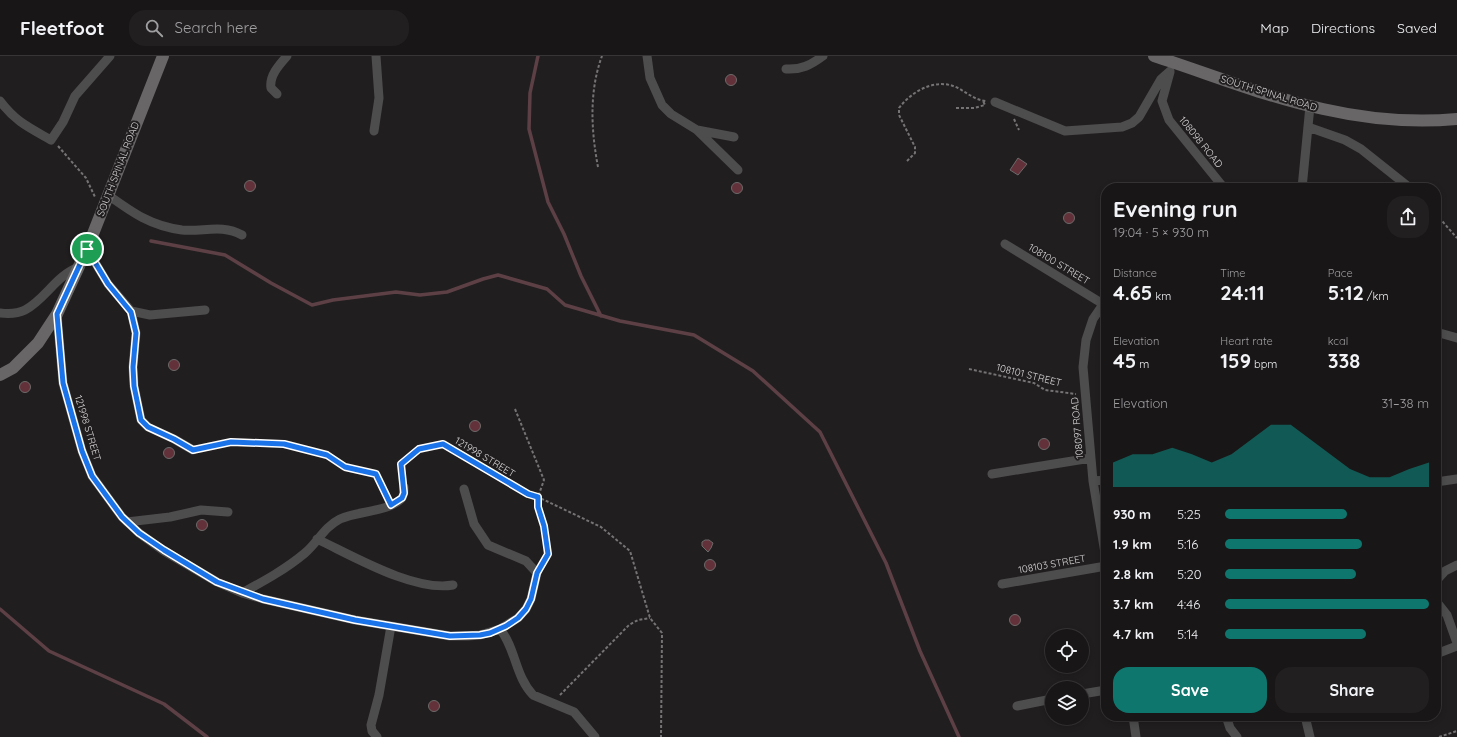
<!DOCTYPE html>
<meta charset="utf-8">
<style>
:root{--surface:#191617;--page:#221f20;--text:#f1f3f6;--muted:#9f9fa1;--line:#373536;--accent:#0f766e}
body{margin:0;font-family:Quicksand,sans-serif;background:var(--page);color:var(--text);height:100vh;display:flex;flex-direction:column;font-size:15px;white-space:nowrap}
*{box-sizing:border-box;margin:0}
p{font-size:13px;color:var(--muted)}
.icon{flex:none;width:22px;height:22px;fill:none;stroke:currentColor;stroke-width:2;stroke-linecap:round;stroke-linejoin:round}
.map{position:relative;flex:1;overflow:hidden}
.panel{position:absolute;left:1101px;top:127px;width:340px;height:538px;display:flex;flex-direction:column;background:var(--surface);border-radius:16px;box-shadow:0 2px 6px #0003,0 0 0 1px var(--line)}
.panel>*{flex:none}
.tools{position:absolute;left:1045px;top:573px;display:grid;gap:8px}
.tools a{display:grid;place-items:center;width:44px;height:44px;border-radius:50%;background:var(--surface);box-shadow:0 2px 6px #0003,0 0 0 1px var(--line);font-size:20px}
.pin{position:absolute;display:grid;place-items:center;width:34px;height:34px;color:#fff;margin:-17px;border:2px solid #fff;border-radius:50%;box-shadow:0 1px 4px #0007}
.round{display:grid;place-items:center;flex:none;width:42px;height:42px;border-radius:16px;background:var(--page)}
.head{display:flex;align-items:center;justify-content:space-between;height:68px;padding:0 12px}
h1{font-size:22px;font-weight:700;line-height:30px}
.figures{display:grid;grid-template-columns:repeat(3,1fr);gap:6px;height:68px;padding:4px 12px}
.figures div{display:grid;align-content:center}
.figures b{font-size:20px;font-weight:700}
.figures small{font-size:11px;font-weight:400}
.figures p{font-size:11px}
.chart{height:112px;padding:8px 12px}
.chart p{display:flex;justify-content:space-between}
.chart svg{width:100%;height:72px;margin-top:4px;fill:var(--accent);opacity:.7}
.primary-button{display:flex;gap:8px;margin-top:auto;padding:8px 12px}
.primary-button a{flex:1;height:46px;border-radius:16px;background:var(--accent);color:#fff;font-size:16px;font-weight:700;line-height:46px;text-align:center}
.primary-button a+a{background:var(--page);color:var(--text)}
ul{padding:0 12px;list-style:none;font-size:13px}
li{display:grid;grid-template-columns:64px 48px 1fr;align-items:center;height:30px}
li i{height:10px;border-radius:5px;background:var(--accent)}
header{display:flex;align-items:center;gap:24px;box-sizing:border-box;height:56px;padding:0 20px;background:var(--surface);border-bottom:1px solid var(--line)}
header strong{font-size:19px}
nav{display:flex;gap:22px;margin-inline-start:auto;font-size:14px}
.search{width:280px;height:36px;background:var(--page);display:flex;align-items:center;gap:10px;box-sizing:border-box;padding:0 14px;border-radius:16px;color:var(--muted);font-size:15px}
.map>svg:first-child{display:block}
</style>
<header>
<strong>Fleetfoot</strong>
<div class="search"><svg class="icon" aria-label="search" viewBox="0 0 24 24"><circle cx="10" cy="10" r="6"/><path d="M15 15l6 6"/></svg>Search here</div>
<nav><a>Map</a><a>Directions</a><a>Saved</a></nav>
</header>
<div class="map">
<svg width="1457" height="681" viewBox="0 0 1457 681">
<rect width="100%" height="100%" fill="#211e1f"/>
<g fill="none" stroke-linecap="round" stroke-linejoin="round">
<!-- stream -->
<path stroke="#5d4046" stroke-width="3.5" d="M 538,0 L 530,37 L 529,73 L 548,146 L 564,178 L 581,220 L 601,260
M 151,185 L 225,199 L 271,227 L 312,249 L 333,244 L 396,236 L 420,239 L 447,236 L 483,223 L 498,219 L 547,233 L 565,249 L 620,265 L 694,279 L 753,315 L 820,376 L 886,507 L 920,595 L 959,681
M 0,553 L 49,595 L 164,648 L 207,681"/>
</g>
<!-- building -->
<path fill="#623139" stroke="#6d6a6a" d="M725.5 24a5.5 5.5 0 1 1 11 0a5.5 5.5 0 1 1-11 0Z
M 1018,102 L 1027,108 L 1018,119 L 1010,114 Z
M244.5 130a5.5 5.5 0 1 1 11 0a5.5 5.5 0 1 1-11 0Z
M731.5 132a5.5 5.5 0 1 1 11 0a5.5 5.5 0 1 1-11 0Z
M1063.5 162a5.5 5.5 0 1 1 11 0a5.5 5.5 0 1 1-11 0Z
M168.5 309a5.5 5.5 0 1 1 11 0a5.5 5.5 0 1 1-11 0Z
M19.5 331a5.5 5.5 0 1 1 11 0a5.5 5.5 0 1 1-11 0Z
M469.5 370a5.5 5.5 0 1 1 11 0a5.5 5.5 0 1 1-11 0Z
M1038.5 388a5.5 5.5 0 1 1 11 0a5.5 5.5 0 1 1-11 0Z
M163.5 397a5.5 5.5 0 1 1 11 0a5.5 5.5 0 1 1-11 0Z
M196.5 469a5.5 5.5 0 1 1 11 0a5.5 5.5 0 1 1-11 0Z
M 705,484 L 709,484 L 713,487 L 711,492 L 708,496 L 702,490 L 702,486 Z
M704.5 509a5.5 5.5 0 1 1 11 0a5.5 5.5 0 1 1-11 0Z
M1009.5 564a5.5 5.5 0 1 1 11 0a5.5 5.5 0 1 1-11 0Z
M428.5 650a5.5 5.5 0 1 1 11 0a5.5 5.5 0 1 1-11 0Z"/>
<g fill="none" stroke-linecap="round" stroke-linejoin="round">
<!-- path -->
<path stroke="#757373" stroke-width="2" stroke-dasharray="3 2" stroke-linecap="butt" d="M 956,52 L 974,52 L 985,49 L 983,45
M 1014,63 L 1019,74
M 58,90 L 86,122 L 95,141
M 907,105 L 915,97 L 915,91 L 899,59 L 899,52 C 912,35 936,21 958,32 C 967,37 975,44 986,45
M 598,111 C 591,74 589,35 602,0
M 1436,158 L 1457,182
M 969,313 L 1034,327 L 1045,334 L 1076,338
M 515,353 L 544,424 L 538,441 L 538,451 L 544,471 L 548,498 L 541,509
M 202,392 L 231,386 L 284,388 L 327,399 L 345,411 L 377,418 L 387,441
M 403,422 L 401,408 L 419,393 L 443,388 L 528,439 L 538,441 L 601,471 L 630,495 L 650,562 L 662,577 L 661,681
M 560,639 L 629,569 L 638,564 L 650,562
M 1439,681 L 1457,675"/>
<!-- street -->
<path stroke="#4e4d4d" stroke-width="9" d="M 647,0 L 650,22 L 662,49 L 671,58 L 697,74 L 738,114
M 786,13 C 801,14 811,9 823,0
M 1170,16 L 1162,45 L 1169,64 L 1224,132
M 277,38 L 271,32 C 269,20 279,9 287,0
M 0,45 C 16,66 28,71 51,84 L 63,66 L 75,40 L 110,0
M 995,46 L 1065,75 L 1122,71 L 1132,67 L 1139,61 L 1161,23 L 1170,15
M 1308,71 L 1345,84 L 1361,93 L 1410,132
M 697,74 L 734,81
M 374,75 L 379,42 L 376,0
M 1302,132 L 1310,50
M 108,139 C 133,157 151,170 182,174 C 203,176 222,168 242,179
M 1005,188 L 1103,248
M 87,193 L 108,228 L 131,255 L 136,277 L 133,311 L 134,330 L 141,364 L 148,371 L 174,383 L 193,394
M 1106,244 L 1093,263 L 1086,284 L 1083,311 L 1093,425 L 1106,503
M 131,255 L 150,259 L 205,254
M 0,257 C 8,258 17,258 25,254 C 46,243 55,220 79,211
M 57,258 L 63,327 L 82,395 L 92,420 L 122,461 L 139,477 L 164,495 L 217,526 L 242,537 L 263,543 L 355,564 L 450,580 L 468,580 L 480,579 L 500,573 L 518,562 L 526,553 L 531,543 L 537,517 L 526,505 L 488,489 L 474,468 L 464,433
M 1436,276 L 1457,282
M 992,418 L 1091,402
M 1093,425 L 1106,424
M 1436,426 L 1457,423
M 127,466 L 170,461 L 201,454 L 228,456
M 317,483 C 353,500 414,536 453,529
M 1436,525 L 1445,515 L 1457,509
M 1002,528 L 1106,510
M 242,537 C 264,525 286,513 305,497 C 318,486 324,471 340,463 C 357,455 388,456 401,443 C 404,440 404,436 404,431
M 1436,545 L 1447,559 L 1457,587
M 500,573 C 516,593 515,620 533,639 L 574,656 L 595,681
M 1436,598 L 1457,590
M 1082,638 L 1106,634
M 1017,650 L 1052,643
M 1133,660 L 1136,681
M 1226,660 L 1230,672 L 1237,681
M 1305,660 L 1310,681
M 377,681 L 372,675 L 371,669 L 379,639 L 391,570"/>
<!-- secondary -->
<path stroke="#696667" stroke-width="12" d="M 1154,0 C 1210,18 1266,41 1323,53 C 1367,63 1412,67 1457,63
M 0,319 L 13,312 L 38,287 L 57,258 L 87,193 L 163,0"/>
</g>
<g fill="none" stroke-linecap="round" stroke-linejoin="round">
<defs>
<path id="route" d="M 87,193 L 108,228 L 131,256 L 136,277 L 133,311 L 134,330 L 141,364 L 148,371 L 174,383 L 193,394 L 231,386 L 284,388 L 327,399 L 345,411 L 376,418 L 391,449 L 402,442 L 404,437 L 401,408 L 419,393 L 443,388 L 528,438 L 538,441 L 538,451 L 544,470 L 548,498 L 537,517 L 531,543 L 526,553 L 518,562 L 506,570 L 490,577 L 480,579 L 450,580 L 355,564 L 263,543 L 217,526 L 164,494 L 139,477 L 122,461 L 92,420 L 82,395 L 63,327 L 57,258 Z"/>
</defs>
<!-- route casing -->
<use href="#route" stroke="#fff" stroke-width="8"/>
<!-- route -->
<use href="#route" stroke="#1a73e8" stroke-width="5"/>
</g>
<g text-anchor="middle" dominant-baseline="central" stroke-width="4" stroke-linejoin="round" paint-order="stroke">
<!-- street labels -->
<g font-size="10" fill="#d7d5d5" stroke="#211e1f">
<text transform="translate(1269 37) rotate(17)">SOUTH SPINAL ROAD</text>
<text transform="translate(1201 86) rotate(51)">108098 ROAD</text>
<text transform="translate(118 113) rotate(-69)">SOUTH SPINAL ROAD</text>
<text transform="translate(1059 208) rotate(31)">108100 STREET</text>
<text transform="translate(1029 319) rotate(14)">108101 STREET</text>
<text transform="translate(88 372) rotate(73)">121998 STREET</text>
<text transform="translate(1077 372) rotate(-95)">108097 ROAD</text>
<text transform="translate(485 401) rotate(31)">121998 STREET</text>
<text transform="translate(1052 508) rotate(-10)">108103 STREET</text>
</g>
</g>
</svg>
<div class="tools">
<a><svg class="icon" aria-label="locate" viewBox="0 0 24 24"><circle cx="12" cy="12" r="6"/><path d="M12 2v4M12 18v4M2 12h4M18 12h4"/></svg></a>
<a><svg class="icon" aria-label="layers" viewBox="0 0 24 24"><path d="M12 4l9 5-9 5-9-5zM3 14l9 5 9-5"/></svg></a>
</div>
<div class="pin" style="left:87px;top:193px;background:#1e9e55"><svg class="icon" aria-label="arrive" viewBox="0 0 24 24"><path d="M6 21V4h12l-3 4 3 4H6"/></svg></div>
<section class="panel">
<div class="head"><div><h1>Evening run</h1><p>19:04 · 5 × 930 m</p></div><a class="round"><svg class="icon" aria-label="share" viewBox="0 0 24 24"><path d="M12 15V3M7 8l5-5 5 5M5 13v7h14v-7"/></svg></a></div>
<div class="figures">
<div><p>Distance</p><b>4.65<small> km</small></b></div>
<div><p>Time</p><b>24:11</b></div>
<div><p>Pace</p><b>5:12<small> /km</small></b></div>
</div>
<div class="figures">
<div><p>Elevation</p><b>45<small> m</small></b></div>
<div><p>Heart rate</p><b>159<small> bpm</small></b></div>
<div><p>kcal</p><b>338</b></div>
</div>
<div class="chart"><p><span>Elevation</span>31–38 m</p>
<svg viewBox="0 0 160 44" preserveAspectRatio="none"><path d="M0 44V29L10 24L20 24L30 20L40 24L50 29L60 24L70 15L80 6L90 6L100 15L110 24L120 33L130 38L140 38L150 33L160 29V44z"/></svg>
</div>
<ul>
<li><b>930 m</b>5:25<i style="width:60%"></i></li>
<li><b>1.9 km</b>5:16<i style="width:67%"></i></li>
<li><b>2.8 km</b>5:20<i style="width:64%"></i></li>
<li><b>3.7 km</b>4:46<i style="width:100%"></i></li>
<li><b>4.7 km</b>5:14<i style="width:69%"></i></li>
</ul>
<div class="primary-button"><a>Save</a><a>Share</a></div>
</section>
</div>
